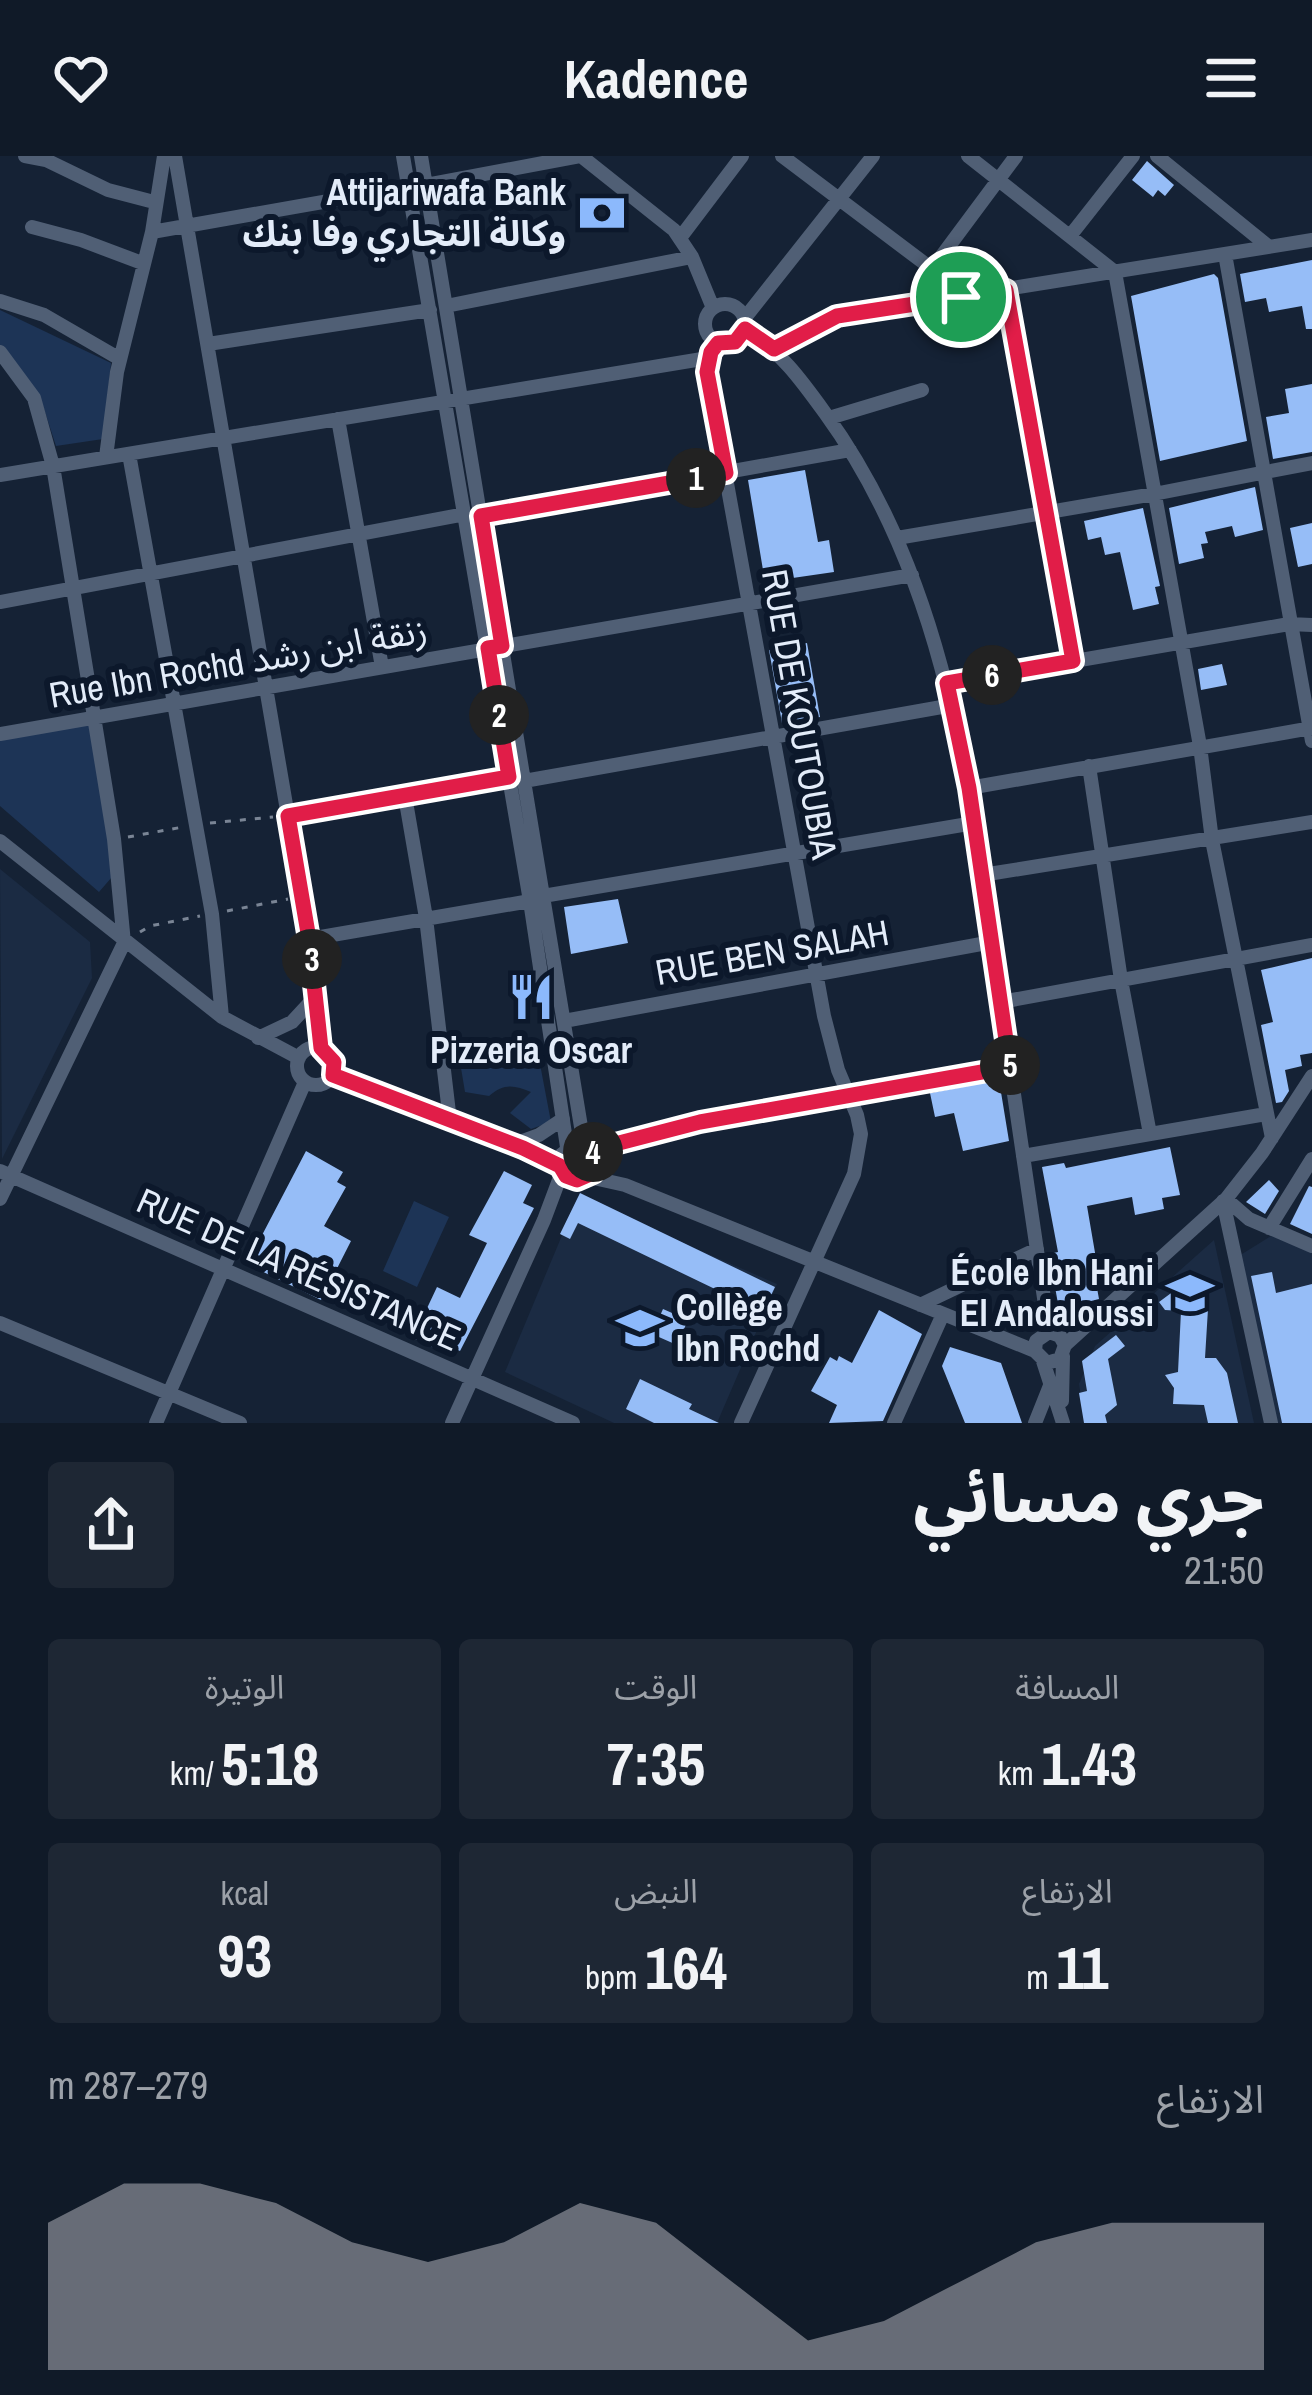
<!DOCTYPE html>
<html lang="ar">
<meta charset="utf-8">
<style>
:root{--surface:#101a28;--page:#1e2734;--text:#f1f3f6;--muted:#9ca1a8;--accent:#8c9099}
body{margin:0;font-family:"Archivo Narrow","Noto Sans Arabic",sans-serif;background:var(--page);color:var(--text);direction:rtl;height:100vh;display:flex;flex-direction:column;font-size:45px;white-space:nowrap}
*{box-sizing:border-box;margin:0}
p{font-size:39px;color:var(--muted)}
.icon{flex:none;width:66px;height:66px;fill:none;stroke:currentColor;stroke-width:2;stroke-linecap:round;stroke-linejoin:round}
.map{position:relative;height:1267px;overflow:hidden;direction:ltr}
.details{display:flex;flex-direction:column;background:var(--surface);flex:1}
.details>*{flex:none}
.pin{position:absolute;display:grid;place-items:center;width:102px;height:102px;color:#fff;margin:-51px;border:6px solid #fff;border-radius:50%;box-shadow:0 3px 12px #0007}
.km{position:absolute;width:60px;height:60px;margin:-30px;border-radius:50%;background:#222;color:#fff;font-size:33px;line-height:60px;text-align:center}
.round{display:grid;place-items:center;flex:none;width:126px;height:126px;border-radius:12px;background:var(--page)}
.head{display:flex;align-items:center;justify-content:space-between;height:204px;padding:0 48px}
h1{font-size:66px;font-weight:800;line-height:90px}
.stats{display:grid;grid-template-columns:repeat(3,1fr);gap:18px;height:204px;padding:12px 48px}
.stats div{display:grid;align-content:center;border-radius:12px;background:var(--page);text-align:center}
.stats b{font-size:60px;font-weight:800}
.stats small{font-size:33px;font-weight:400}
.stats p{font-size:33px}
.chart{height:336px;padding:24px 48px}
.chart p{display:flex;justify-content:space-between}
.chart svg{width:100%;height:216px;margin-top:12px;fill:var(--accent);opacity:.7}
header{display:flex;justify-content:space-between;align-items:center;height:156px;padding:0 48px;background:var(--surface);font-size:54px;font-weight:800}
.map>svg:first-child{display:block}
</style>
<header><svg class="icon" aria-label="menu" viewBox="0 0 24 24"><path d="M4 6h16M4 12h16M4 18h16"/></svg>Kadence<svg class="icon" aria-label="heart" viewBox="0 0 24 24"><path d="M12 20l-8-8c-3-5 5-10 8-4 3-6 11-1 8 4z"/></svg></header>
<div class="map">
<svg width="1312" height="1267" viewBox="0 0 1312 1267">
<rect width="100%" height="100%" fill="#152235"/>
<!-- built -->
<path fill="#1b2b43" d="M 0,713 L 90,786 L 92,822 L 2,1003 Z
M 578,1041 L 777,1128 L 717,1267 L 614,1267 L 505,1216 Z
M 1271,1080 L 1312,1096 L 1312,1267 L 1272,1267 L 1234,1103 Z
M 1214,1084 L 1254,1267 L 1085,1267 L 1079,1228 L 1095,1190 Z"/>
<!-- green -->
<path fill="#1d3456" d="M 0,154 L 111,207 L 103,283 L 56,290 L 43,250 L 0,193 Z
M 94,561 L 118,714 L 99,736 L 0,650 L 0,576 Z
M 536,887 L 551,966 L 531,973 L 510,957 L 531,936 C 514,929 504,927 489,940 L 465,936 L 459,900 Z
M 414,1045 L 449,1061 L 417,1131 L 383,1115 Z"/>
<!-- building -->
<path fill="#96bdf7" d="M 1147,5 L 1174,29 L 1165,40 L 1158,34 L 1153,41 L 1132,24 Z
M 1312,104 L 1312,173 L 1306,173 L 1302,150 L 1269,156 L 1266,142 L 1245,146 L 1240,118 Z
M 1214,118 L 1218,122 L 1247,285 L 1160,305 L 1131,140 Z
M 1312,228 L 1312,296 L 1273,303 L 1266,261 L 1289,257 L 1285,233 Z
M 805,314 L 818,386 L 829,384 L 834,416 L 765,426 L 748,324 Z
M 1255,331 L 1263,374 L 1235,381 L 1232,370 L 1205,376 L 1208,387 L 1201,388 L 1204,402 L 1179,408 L 1169,352 Z
M 1143,352 L 1160,430 L 1155,431 L 1159,448 L 1133,454 L 1120,396 L 1105,399 L 1101,381 L 1088,384 L 1084,365 Z
M 1312,367 L 1312,408 L 1298,411 L 1290,372 Z
M 807,487 L 820,561 L 782,567 L 769,494 Z
M 1222,508 L 1227,529 L 1201,534 L 1198,513 Z
M 618,743 L 628,787 L 571,798 L 564,751 Z
M 1312,802 L 1312,897 L 1300,899 L 1302,910 L 1285,914 L 1289,935 L 1282,946 L 1276,947 L 1261,869 L 1273,866 L 1261,814 Z
M 999,924 L 1009,985 L 963,995 L 954,957 L 935,961 L 930,937 Z
M 1170,991 L 1180,1039 L 1162,1042 L 1164,1053 L 1135,1059 L 1132,1041 L 1087,1050 L 1099,1120 L 1095,1121 L 1099,1143 L 1059,1153 L 1049,1098 L 1058,1096 L 1042,1011 L 1064,1007 L 1066,1012 Z
M 306,995 L 343,1016 L 337,1026 L 346,1031 L 324,1070 L 351,1085 L 321,1144 L 247,1108 Z
M 504,1015 L 532,1029 L 523,1047 L 534,1052 L 460,1195 L 446,1188 L 442,1196 L 413,1182 L 437,1131 L 460,1142 L 487,1087 L 469,1079 Z
M 1269,1024 L 1279,1035 L 1265,1058 L 1246,1046 Z
M 1309,1030 L 1312,1031 L 1312,1078 L 1290,1068 Z
M 580,1037 L 775,1131 L 755,1173 L 736,1163 L 744,1147 L 578,1067 L 570,1083 L 560,1078 Z
M 1272,1116 L 1276,1137 L 1312,1128 L 1312,1267 L 1282,1267 L 1251,1120 Z
M 1182,1129 L 1183,1135 L 1203,1134 L 1208,1153 L 1205,1202 L 1216,1202 L 1227,1217 L 1238,1267 L 1208,1267 L 1204,1249 L 1173,1248 L 1174,1232 L 1165,1219 L 1178,1216 L 1181,1155 L 1165,1154 L 1159,1146 Z
M 663,1153 L 688,1164 L 677,1189 L 652,1178 Z
M 879,1154 L 922,1178 L 883,1265 L 829,1267 L 837,1249 L 811,1235 L 830,1201 L 837,1205 L 839,1200 L 852,1207 Z
M 1116,1179 L 1125,1190 L 1108,1203 L 1117,1249 L 1105,1259 L 1107,1267 L 1084,1267 L 1079,1237 L 1087,1235 L 1082,1205 Z
M 950,1191 L 1001,1207 L 1022,1267 L 965,1267 L 942,1210 Z
M 640,1223 L 692,1248 L 689,1253 L 719,1267 L 654,1267 L 626,1253 Z"/>
<g fill="none" stroke-linecap="round" stroke-linejoin="round">
<!-- path -->
<path stroke="#7a8595" stroke-width="3" stroke-dasharray="6 9" stroke-linecap="butt" d="M 210,667 L 273,661
M 128,681 L 183,671
M 227,755 L 288,743
M 140,776 L 150,770 L 200,760"/>
<!-- minor -->
<path stroke="#505f75" stroke-width="14" d="M 25,0 L 46,4 L 108,34 L 154,46
M 175,0 L 309,783 L 321,892
M 403,0 L 530,745 L 567,991
M 421,0 L 584,989
M 581,0 L 674,74 L 692,101 L 713,152
M 782,0 L 932,113 L 1016,0
M 968,0 L 1115,116 L 1200,590 L 1212,684 L 1272,982
M 1157,0 L 1268,90
M 426,29 L 580,0
M 32,71 L 81,84 L 142,107
M 152,76 L 408,31
M 1070,80 L 1133,0
M 680,82 L 742,0
M 1225,98 L 1312,585
M 932,113 L 961,141
M 1006,134 L 1073,505
M 0,145 L 44,159 L 120,203
M705 168a20 20 0 1 1 40 0a20 20 0 1 1-40 0Z
M 446,150 L 692,101
M 744,163 L 873,0
M 744,173 C 779,193 802,225 825,257 C 950,429 970,640 1000,843 C 1016,954 1033,1065 1049,1176
M 718,187 L 708,202 L 708,223 L 824,860 L 838,914 L 857,959 L 861,978 L 854,1018 L 741,1267
M 208,188 L 430,154
M 774,193 L 837,160 L 1312,84
M 0,196 L 34,242 L 53,310 L 114,683 L 124,787 L 0,1043
M 829,262 L 922,234
M 338,263 L 382,511
M 129,298 L 212,758 L 222,861
M 106,301 L 117,216 L 152,76 L 164,0
M 0,319 L 708,202
M 481,360 L 850,294
M 897,382 L 1154,338 L 1312,307
M 0,446 L 465,358
M 947,527 L 1289,468 L 1312,469
M 0,578 L 912,419
M 1089,610 L 1121,824 L 1150,978
M 524,625 L 953,549
M 969,632 L 1312,572
M 405,640 L 426,762 L 450,965
M 288,660 L 509,621
M 0,685 L 222,861 L 299,902
M 982,719 L 1312,666
M 543,740 L 974,667
M 309,783 L 530,745
M 1001,846 L 1312,789
M 564,865 L 992,786
M 258,882 L 292,866 L 317,839
M297 910a19 19 0 1 1 38 0a19 19 0 1 1-38 0Z
M 333,919 L 560,1010
M 514,988 L 539,979 L 563,963
M 592,994 L 700,966 L 1010,911
M 1023,1000 L 1266,958
M 0,1015 L 573,1267
M 589,1021 L 625,1029 L 1035,1195
M 1226,1043 L 1249,1063 L 1312,1090
M 1223,1045 L 1271,1267
M 1269,1072 L 1312,1003
M 920,1149 L 1037,1093
M 0,1167 L 240,1267
M 1065,1189 L 1060,1180 L 1049,1176 L 1036,1185 L 1035,1195 L 1047,1207 L 1060,1203 L 1065,1189 L 1226,1043 L 1262,997 L 1312,920
M 1043,1205 L 1063,1267
M 1062,1245 L 1063,1200
M 156,1267 L 305,926
M 452,1267 L 544,1064 L 562,1016 L 561,999 L 575,988 L 592,994 L 597,1005 L 589,1021 L 571,1023 L 562,1016
M 894,1267 L 943,1158
M 1035,1267 L 1051,1227"/>
</g>
<g fill="none" stroke-linecap="round" stroke-linejoin="round">
<defs>
<path id="route" d="M 1006,134 L 1073,505 L 947,527 L 969,632 L 1010,911 L 700,966 L 592,994 L 596,1005 L 593,1017 L 577,1024 L 566,1020 L 560,1010 L 523,992 L 333,919 L 334,906 L 321,892 L 309,783 L 288,660 L 509,621 L 488,492 L 502,490 L 481,360 L 726,317 L 707,216 L 711,196 L 718,187 L 735,186 L 745,173 L 774,193 L 837,160 Z"/>
</defs>
<!-- route casing -->
<use href="#route" stroke="#fff" stroke-width="24"/>
<!-- route -->
<use href="#route" stroke="#e11d48" stroke-width="15"/>
</g>
<!-- icons -->
<defs>
<symbol id="bank-bare" viewBox="-9 -9 18 18"><path d="M-6-4H6V4H-6ZM0-2.3a2.3 2.3 0 1 0 0 4.6a2.3 2.3 0 1 0 0-4.6Z" fill="#8cb9fc" stroke="#0c182b" stroke-width="2.5" paint-order="stroke"/></symbol>
<symbol id="restaurant-bare" viewBox="-9 -9 18 18"><path d="M-5-6h1v4h1v-4h1v4h1v-4h1v5L-1.5 .5V6h-2V.5L-5-1ZM5-6V6H3V1.5H1.5Q1.5-4 5-6Z" fill="#8cb9fc" stroke="#0c182b" stroke-width="2.5" paint-order="stroke"/></symbol>
<symbol id="school-bare" viewBox="-9 -9 18 18"><path d="M0-5L7-2L0 1L-7-2ZM-4 1L0 2.5L4 1V4Q0 6-4 4Z" fill="#8cb9fc" stroke="#0c182b" stroke-width="2.5" paint-order="stroke"/></symbol>
</defs>
<g fill-rule="evenodd">
<use href="#bank-bare" x="569" y="24" width="66" height="66"/>
<use href="#restaurant-bare" x="498" y="808" width="66" height="66"/>
<use href="#school-bare" x="1157" y="1104" width="66" height="66"/>
<use href="#school-bare" x="607" y="1139" width="66" height="66"/>
</g>
<g text-anchor="middle" dominant-baseline="central" stroke-width="12" stroke-linejoin="round" paint-order="stroke">
<!-- poi labels -->
<g font-size="36" font-weight="bold" fill="#e3ecf9" stroke="#0c182b" text-anchor="end">
<text x="566" y="36">Attijariwafa Bank<tspan x="566" dy="41">وكالة التجاري وفا بنك</tspan></text>
<text x="531" y="894" text-anchor="middle">Pizzeria Oscar</text>
<text x="1154" y="1116">École Ibn Hani<tspan x="1154" dy="41">El Andaloussi</tspan></text>
<text x="676" y="1151" text-anchor="start">Collège<tspan x="676" dy="41">Ibn Rochd</tspan></text>
</g>
<!-- street labels -->
<g font-size="36" fill="#e3ecf9" stroke="#0c182b">
<text transform="translate(238 506) rotate(-10)">Rue Ibn Rochd زنقة ابن رشد</text>
<text transform="translate(800 558) rotate(80)">RUE DE KOUTOUBIA</text>
<text transform="translate(772 796) rotate(-10)">RUE BEN SALAH</text>
<text transform="translate(299 1113) rotate(24)">RUE DE LA RÉSISTANCE</text>
</g>
</g>
</svg>
<div class="pin" style="left:961px;top:141px;background:#1e9e55"><svg class="icon" aria-label="arrive" viewBox="0 0 24 24"><path d="M6 21V4h12l-3 4 3 4H6"/></svg></div>
<b class="km" style="left:696px;top:322px">1</b>
<b class="km" style="left:499px;top:559px">2</b>
<b class="km" style="left:312px;top:803px">3</b>
<b class="km" style="left:593px;top:996px">4</b>
<b class="km" style="left:1010px;top:909px">5</b>
<b class="km" style="left:992px;top:519px">6</b>
</div>
<section class="details">
<div class="head"><div><h1>جري مسائي</h1><p>21:50</p></div><a class="round"><svg class="icon" aria-label="share" viewBox="0 0 24 24"><path d="M12 15V3M7 8l5-5 5 5M5 13v7h14v-7"/></svg></a></div>
<div class="stats">
<div><p>المسافة</p><b>1.43<small> km</small></b></div>
<div><p>الوقت</p><b>7:35</b></div>
<div><p>الوتيرة</p><b>5:18<small> /km</small></b></div>
</div>
<div class="stats">
<div><p>الارتفاع</p><b>11<small> m</small></b></div>
<div><p>النبض</p><b>164<small> bpm</small></b></div>
<div><p>kcal</p><b>93</b></div>
</div>
<div class="chart"><p><span>الارتفاع</span>279–287 m</p>
<svg viewBox="0 0 160 44" preserveAspectRatio="none"><path d="M0 44V14L10 6L20 6L30 10L40 18L50 22L60 18L70 10L80 14L90 26L100 38L110 34L120 26L130 18L140 14L150 14L160 14V44z"/></svg>
</div>
</section>
